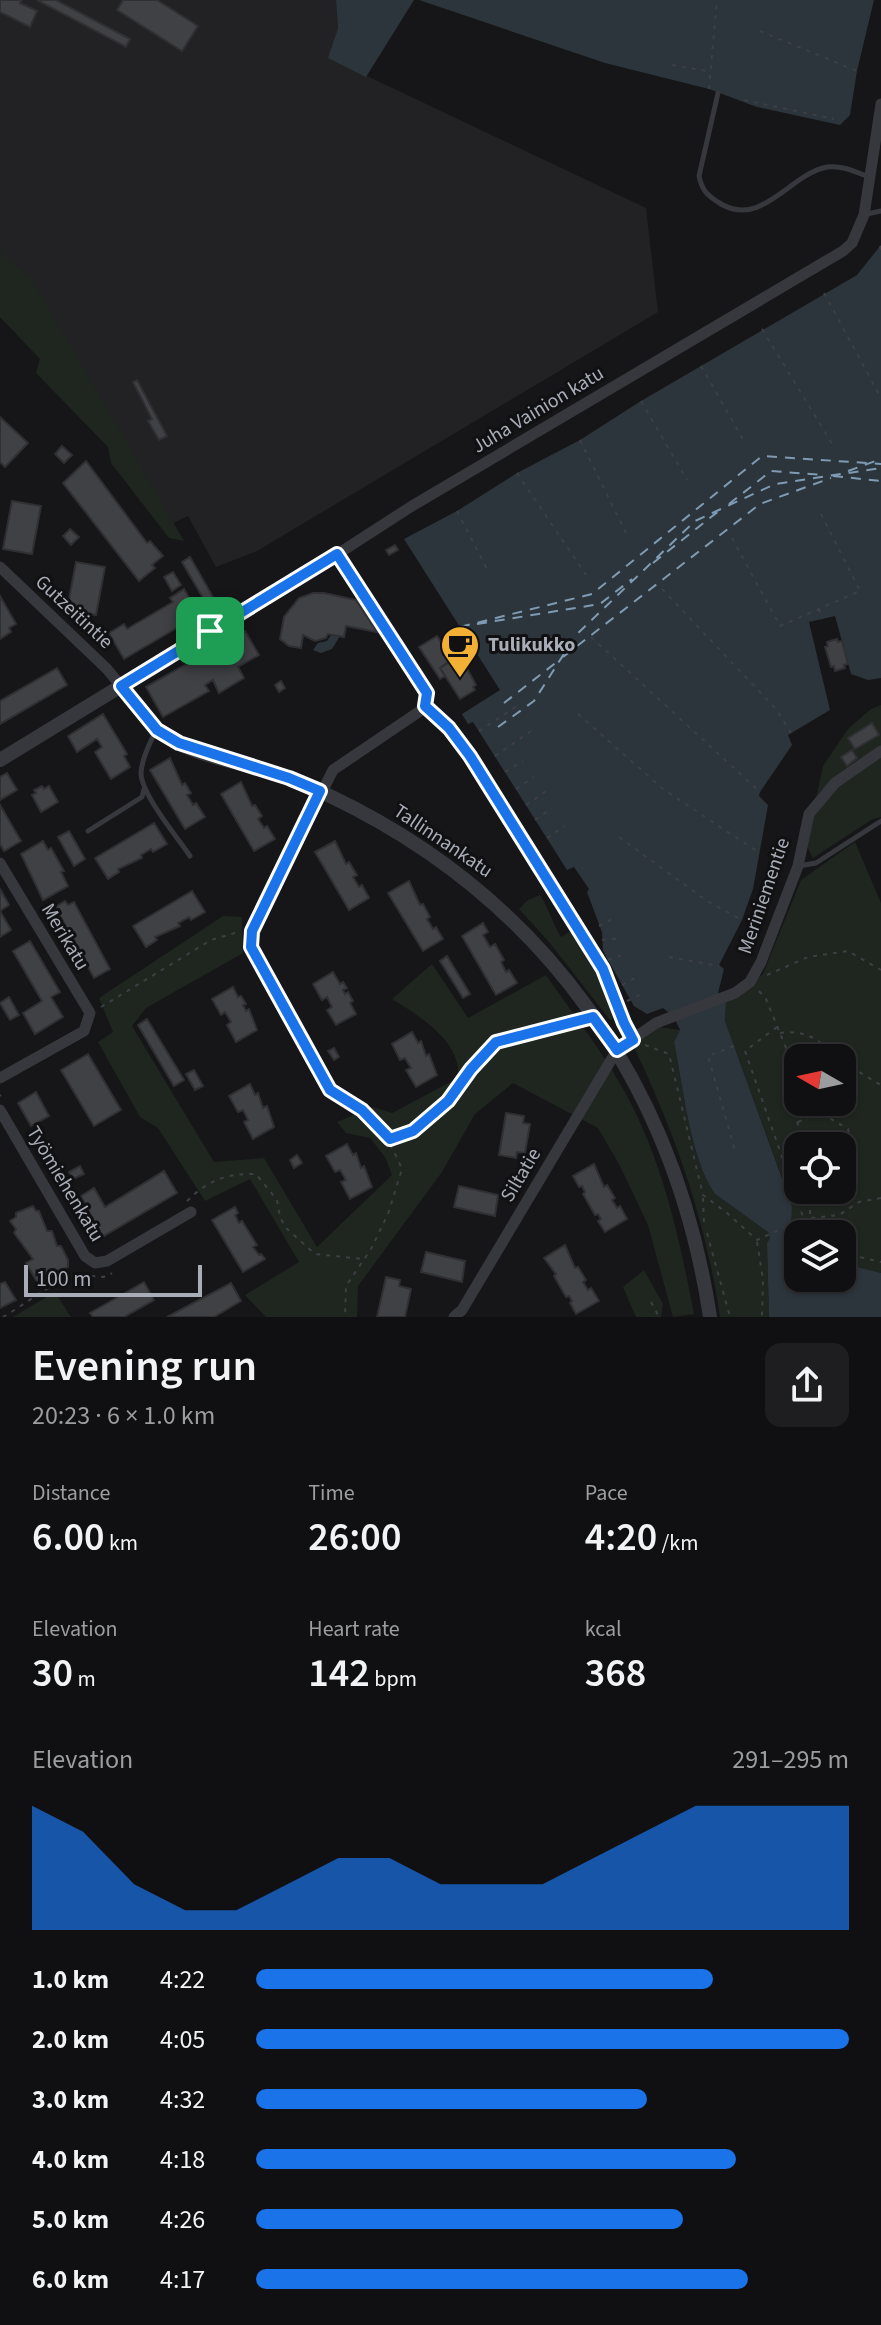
<!DOCTYPE html>
<meta charset="utf-8">
<style>
:root{--surface:#101012;--page:#1e1e20;--text:#f1f3f6;--muted:#9c9d9f;--line:#303032;--accent:#1a73e8}
body{margin:0;font-family:"Source Sans 3",sans-serif;background:var(--page);color:var(--text);height:100vh;display:flex;flex-direction:column;font-size:30px;white-space:nowrap}
*{box-sizing:border-box;margin:0}
p{font-size:26px;color:var(--muted)}
.icon{flex:none;width:44px;height:44px;fill:none;stroke:currentColor;stroke-width:2;stroke-linecap:round;stroke-linejoin:round}
.map{position:relative;height:1317px;overflow:hidden}
.details{display:flex;flex-direction:column;background:var(--surface);flex:1}
.details>*{flex:none}
.needle{width:52px;rotate:279deg}
.fabs{position:absolute;left:784px;top:1044px;display:grid;gap:16px}
.fabs a{display:grid;place-items:center;width:72px;height:72px;border-radius:16px;background:var(--surface);box-shadow:0 2px 6px #0004,0 0 0 2px var(--line);font-size:40px}
.scale{position:absolute;left:24px;bottom:20px;width:178px;box-sizing:border-box;padding-left:8px;border:4px solid #a8adb8;border-top:0;font-size:22px;line-height:28px;white-space:nowrap;color:#a8adb8;-webkit-text-stroke:6px #111113;paint-order:stroke}
.pin{position:absolute;display:grid;place-items:center;width:68px;height:68px;color:#fff;margin:-34px;border-radius:16px;box-shadow:0 4px 12px #0006}
.round{display:grid;place-items:center;flex:none;width:84px;height:84px;border-radius:16px;background:var(--page)}
.overview{display:flex;align-items:center;justify-content:space-between;height:136px;padding:0 32px}
h1{font-size:44px;font-weight:600;line-height:60px}
.metrics{display:grid;grid-template-columns:repeat(3,1fr);gap:12px;height:136px;padding:8px 32px}
.metrics div{display:grid;align-content:center}
.metrics b{font-size:40px;font-weight:600}
.metrics small{font-size:22px;font-weight:400}
.metrics p{font-size:22px}
.chart{height:224px;padding:16px 32px}
.chart p{display:flex;justify-content:space-between}
.chart svg{width:100%;height:144px;margin-top:8px;fill:var(--accent);opacity:.7}
ul{padding:0 32px;list-style:none;font-size:26px}
li{display:grid;grid-template-columns:128px 96px 1fr;align-items:center;height:60px}
li i{height:20px;border-radius:10px;background:var(--accent)}
.map>svg:first-child{display:block}
</style>
<div class="map">
<svg width="881" height="1317" viewBox="0 0 881 1317">
<rect width="100%" height="100%" fill="#161618"/>
<!-- built -->
<path fill="#222225" d="M 0,0 L 336,0 L 338,28 L 329,58 L 646,208 L 658,312 L 257,551 L 216,567 L 188,516 L 169,525 L 0,275 Z"/>
<!-- green -->
<path fill="#1e261f" fill-rule="evenodd" d="M 0,251 L 32,280 L 184,541 L 169,538 L 111,463 L 108,447 L 36,373 L 40,359 L 0,317 Z
M 881,705 L 881,817 L 871,820 L 813,858 L 806,845 L 823,766 L 848,729 L 871,709 Z
M 855,842 L 881,903 L 881,1273 L 842,1263 L 842,1234 C 827,1234 801,1238 791,1225 C 788,1220 792,1211 792,1205 L 725,1021 L 726,1002 L 763,974 L 801,880 ZM 798,1058 L 842,1058 L 842,1102 L 798,1102 ZM 798,1146 L 842,1146 L 842,1190 L 798,1190 Z
M 540,895 C 549,909 552,922 561,937 L 571,931 L 598,974 L 617,1015 L 610,1020 L 549,942 L 519,909 L 528,900 Z
M 223,916 L 242,917 L 243,953 L 146,1008 L 132,1026 L 214,1162 L 264,1158 L 317,1247 L 392,1175 L 385,1157 L 370,1138 L 346,1133 L 337,1122 L 373,1107 L 392,1113 L 458,1078 C 462,1041 419,1016 392,999 L 432,964 L 468,1018 L 546,975 C 571,1011 600,1048 622,1087 C 662,1157 679,1236 694,1314 L 673,1317 L 648,1225 L 620,1166 L 598,1128 L 513,1083 L 475,1114 L 442,1172 L 358,1286 L 357,1317 L 266,1317 L 245,1295 L 299,1262 L 250,1179 L 205,1201 L 158,1128 L 140,1117 L 98,1042 L 113,1032 L 99,998 Z
M 658,1027 L 680,1030 L 674,1042 C 683,1085 690,1159 715,1194 L 768,1232 L 770,1238 L 767,1243 L 769,1317 L 720,1317 C 706,1221 675,1133 633,1045 Z
M 644,1270 L 663,1304 L 661,1317 L 636,1317 L 623,1287 Z
M 55,1292 L 71,1317 L 13,1317 Z"/>
<!-- water -->
<path fill="#2c353c" d="M 336,0 L 414,0 L 366,77 L 328,58 L 338,28 Z
M 419,0 L 874,0 L 857,71 L 850,115 L 840,125 L 757,107 L 709,89 L 605,63 Z
M 881,245 L 881,678 L 868,680 L 851,674 L 835,616 L 809,622 L 830,710 L 788,735 L 792,745 L 760,792 L 759,796 L 768,805 L 753,889 L 742,920 L 719,965 L 724,969 L 718,993 L 726,1002 L 725,1021 L 792,1206 C 791,1232 787,1218 806,1234 L 798,1234 L 798,1278 L 842,1278 L 842,1263 L 881,1273 L 881,1317 L 769,1317 L 767,1243 L 770,1238 L 768,1232 L 715,1194 C 690,1159 683,1085 674,1042 L 680,1030 L 674,1017 L 663,1008 L 647,1014 L 634,1006 L 608,960 L 603,950 L 602,932 L 587,892 L 589,889 L 574,867 L 567,870 L 473,722 L 468,724 L 462,714 L 500,690 L 404,539 L 457,511 L 517,473 L 580,440 L 641,401 L 857,275 Z
M 331,635 L 340,636 L 332,649 L 321,653 L 313,650 L 318,643 L 327,641 Z"/>
<g fill="none" stroke-linecap="round" stroke-linejoin="round">
<!-- ferry -->
<path stroke="#7f9bb3" stroke-width="2" stroke-dasharray="10 8" stroke-linecap="butt" d="M 848,471 L 881,459
M 833,476 L 881,481
M 729,504 L 771,471 L 823,475
M 653,563 L 720,510
M 477,624 L 600,604 L 632,579
M 460,627 L 592,594 L 762,456 L 881,464
M 563,657 L 760,504 L 831,478
M 504,703 L 558,661
M 498,727 L 534,701 L 576,635 L 695,521 L 775,484 L 881,468"/>
</g>
<!-- building -->
<path fill="#404145" stroke="#303034" stroke-width="2" d="M 0,0 L 22,0 L 20,3 L 37,11 L 30,27 L 0,12 Z
M 37,0 L 56,0 L 130,39 L 126,47 Z
M 123,0 L 157,0 L 198,26 L 182,51 L 117,10 Z
M 137,380 L 167,436 L 159,440 L 148,421 L 152,419 L 133,382 Z
M 0,417 L 28,443 L 5,467 L 0,462 Z
M 62,446 L 72,455 L 64,463 L 55,454 Z
M 86,461 L 147,543 L 150,541 L 163,556 L 152,565 L 155,568 L 139,581 L 63,483 Z
M 12,501 L 41,506 L 32,554 L 3,549 Z
M 70,529 L 79,537 L 71,545 L 63,536 Z
M 395,545 L 398,550 L 389,555 L 386,550 Z
M 190,557 L 221,611 L 213,615 L 182,562 Z
M 76,562 L 105,567 L 96,615 L 67,610 Z
M 173,572 L 181,585 L 172,591 L 164,577 Z
M 184,589 L 199,615 L 124,659 L 109,633 L 124,624 L 127,629 L 173,602 L 170,598 Z
M 313,593 L 324,593 L 356,600 L 377,632 L 346,626 L 344,637 L 328,634 L 326,638 L 315,641 L 303,635 L 301,648 L 289,646 L 280,639 L 284,617 L 299,598 Z
M 0,596 L 16,624 L 9,628 L 11,632 L 0,639 Z
M 245,631 L 259,655 L 238,667 L 244,678 L 219,693 L 213,680 L 205,685 L 209,691 L 163,717 L 146,687 Z
M 437,636 L 453,660 L 440,668 L 445,676 L 440,679 L 419,647 Z
M 837,639 L 838,642 L 842,641 L 848,664 L 844,665 L 845,668 L 835,671 L 834,666 L 831,667 L 825,647 L 828,646 L 827,642 Z
M 455,657 L 463,661 L 476,685 L 473,687 L 475,690 L 460,699 L 440,668 Z
M 57,668 L 67,685 L 0,724 L 0,701 Z
M 281,681 L 285,688 L 279,692 L 275,685 Z
M 103,714 L 127,754 L 124,756 L 130,767 L 111,779 L 95,752 L 102,747 L 97,739 L 77,752 L 68,736 Z
M 872,723 L 879,735 L 855,749 L 848,738 Z
M 852,750 L 857,758 L 847,766 L 841,757 Z
M 170,758 L 182,785 L 185,783 L 191,793 L 187,795 L 193,805 L 196,803 L 205,817 L 185,829 L 150,770 Z
M 7,773 L 17,790 L 0,800 L 0,777 Z
M 241,782 L 252,806 L 255,805 L 262,816 L 258,819 L 264,828 L 267,826 L 275,839 L 254,851 L 221,794 Z
M 42,786 L 44,789 L 49,786 L 58,802 L 41,812 L 32,795 L 36,793 L 34,790 Z
M 0,805 L 21,841 L 4,851 L 0,844 Z
M 154,823 L 167,844 L 153,852 L 151,849 L 141,855 L 142,858 L 118,869 L 119,872 L 108,879 L 95,858 Z
M 69,831 L 85,859 L 74,866 L 58,837 Z
M 43,841 L 48,850 L 51,848 L 64,871 L 61,872 L 68,886 L 43,900 L 21,854 Z
M 335,841 L 346,864 L 349,862 L 357,875 L 353,877 L 359,887 L 362,885 L 369,898 L 349,910 L 315,852 Z
M 409,881 L 420,905 L 423,904 L 430,917 L 427,919 L 433,929 L 436,927 L 443,939 L 423,951 L 388,893 Z
M 0,889 L 9,905 L 0,911 Z
M 192,891 L 205,912 L 191,920 L 189,917 L 178,923 L 180,926 L 155,937 L 157,940 L 146,947 L 133,926 Z
M 65,901 L 68,905 L 74,902 L 110,969 L 94,978 L 55,907 Z
M 0,911 L 11,930 L 0,937 Z
M 483,923 L 488,932 L 483,935 L 490,947 L 495,944 L 504,960 L 501,962 L 506,972 L 509,970 L 517,983 L 496,995 L 462,936 Z
M 30,941 L 60,992 L 51,997 L 63,1017 L 35,1034 L 23,1013 L 42,1001 L 13,951 Z
M 447,956 L 470,994 L 463,998 L 440,961 Z
M 333,972 L 340,984 L 343,982 L 347,988 L 343,990 L 345,994 L 348,992 L 353,1001 L 350,1003 L 356,1014 L 336,1025 L 327,1010 L 332,1007 L 327,997 L 322,1000 L 313,984 Z
M 233,987 L 238,997 L 241,996 L 246,1004 L 243,1005 L 246,1011 L 249,1009 L 257,1030 L 236,1042 L 227,1025 L 231,1022 L 225,1012 L 221,1015 L 212,999 Z
M 9,997 L 19,1015 L 10,1020 L 0,1003 Z
M 147,1019 L 184,1080 L 174,1086 L 138,1025 Z
M 412,1032 L 418,1043 L 421,1041 L 426,1056 L 429,1054 L 437,1075 L 416,1087 L 406,1070 L 411,1068 L 405,1058 L 400,1060 L 392,1044 Z
M 334,1048 L 339,1057 L 334,1060 L 328,1051 Z
M 88,1054 L 121,1110 L 94,1126 L 61,1070 Z
M 194,1070 L 203,1086 L 195,1090 L 186,1074 Z
M 250,1084 L 255,1095 L 258,1093 L 263,1108 L 267,1106 L 274,1127 L 253,1139 L 244,1122 L 248,1120 L 243,1110 L 238,1112 L 229,1096 Z
M 36,1092 L 49,1116 L 31,1126 L 18,1103 Z
M 506,1113 L 524,1116 L 523,1123 L 530,1124 L 525,1153 L 517,1152 L 516,1158 L 499,1155 Z
M 347,1144 L 353,1155 L 356,1153 L 361,1168 L 364,1166 L 372,1187 L 350,1199 L 341,1182 L 346,1180 L 340,1170 L 335,1172 L 326,1156 Z
M 297,1155 L 302,1163 L 294,1168 L 290,1160 Z
M 594,1164 L 604,1187 L 607,1185 L 615,1198 L 612,1200 L 617,1208 L 620,1206 L 627,1219 L 605,1232 L 598,1221 L 601,1219 L 598,1214 L 595,1215 L 583,1194 L 585,1192 L 582,1186 L 579,1187 L 573,1176 Z
M 80,1166 L 84,1174 L 73,1179 L 69,1172 Z
M 164,1171 L 177,1193 L 102,1237 L 81,1196 L 94,1188 L 105,1207 Z
M 459,1186 L 498,1195 L 495,1216 L 454,1207 Z
M 33,1206 L 36,1211 L 39,1211 L 47,1231 L 52,1231 L 57,1246 L 61,1246 L 68,1260 L 68,1267 L 62,1270 L 63,1273 L 39,1285 L 26,1263 L 33,1259 L 14,1233 L 16,1229 L 10,1221 L 16,1217 L 16,1213 Z
M 235,1207 L 238,1213 L 235,1215 L 239,1223 L 242,1221 L 257,1245 L 253,1247 L 259,1255 L 261,1254 L 265,1259 L 243,1272 L 212,1220 Z
M 565,1245 L 575,1268 L 578,1267 L 586,1280 L 583,1282 L 588,1290 L 591,1288 L 599,1301 L 576,1314 L 570,1303 L 572,1301 L 569,1296 L 566,1297 L 554,1276 L 556,1274 L 544,1258 Z
M 426,1252 L 465,1261 L 462,1282 L 421,1272 Z
M 386,1277 L 400,1280 L 399,1286 L 411,1289 L 405,1317 L 377,1317 Z
M 5,1282 L 16,1300 L 0,1308 L 0,1284 Z
M 144,1282 L 154,1300 L 124,1317 L 93,1317 L 90,1313 Z
M 231,1283 L 241,1301 L 214,1317 L 167,1317 Z"/>
<g fill="none" stroke-linecap="round" stroke-linejoin="round">
<!-- path -->
<path stroke="#3d3f44" stroke-width="2" stroke-dasharray="4 6" stroke-linecap="butt" d="M 760,31 L 857,71
M 672,65 L 707,71
M 709,89 L 717,0
M 744,100 L 834,119
M 880,246 L 881,250
M 824,293 L 881,398
M 762,329 L 834,447
M 701,366 L 744,441
M 641,401 L 687,480
M 580,440 L 626,533
M 517,473 L 586,575
M 457,511 L 487,569
M 732,538 L 780,626 L 860,591 L 819,510
M 662,589 L 776,709 L 791,733
M 819,609 L 822,619
M 591,637 L 760,792
M 432,711 L 449,728 L 470,756 L 603,969 L 626,1028
M 578,714 L 663,789 L 758,852
M 479,731 L 520,704
M 495,756 L 534,729
M 505,772 L 523,761
M 516,789 L 534,777
M 526,805 L 548,790
M 535,820 L 552,808
M 619,837 L 707,901 L 742,920
M 547,838 L 565,826
M 599,926 L 616,917
M 602,940 L 622,938
M 669,957 L 719,966
M 608,960 L 622,955
M 767,975 L 808,957 L 848,951 L 881,970
M 622,985 L 637,977
M 759,991 L 766,999 L 793,1065 L 790,1105 L 807,1146
M 627,1001 L 646,992
M 101,1007 L 211,940 L 238,932
M 777,1027 L 745,1051 L 803,1217
M 780,1033 C 806,1029 821,1041 838,1058
M 645,1045 L 669,1054 L 703,1195 L 727,1213 L 757,1240 L 803,1219 L 839,1215 L 859,1202 L 881,1198
M 734,1046 L 708,1056 L 736,1154
M 810,1058 L 811,1038
M 842,1062 L 881,1085
M 0,1096 L 1,1095
M 341,1096 C 374,1117 387,1134 402,1169 L 388,1214 L 371,1249 L 346,1286 L 345,1317
M 821,1102 L 826,1116 L 848,1129 L 852,1148 L 842,1161
M 798,1122 L 813,1115 L 825,1115
M 391,1139 L 413,1131 L 448,1101 L 471,1069 L 496,1042 L 581,1020
M 810,1190 L 810,1216 L 830,1234
M 703,1198 L 704,1223
M 187,1201 C 207,1181 227,1173 256,1174 L 277,1200 L 280,1217 L 286,1228 L 315,1254 L 363,1259
M 707,1233 L 730,1317
M 757,1242 L 763,1279 L 762,1317
M 842,1250 L 847,1254 L 881,1262
M 651,1302 L 659,1317
M 3,1317 C 26,1304 50,1283 76,1275 C 89,1271 99,1283 112,1273"/>
<!-- service -->
<path stroke="#37383d" stroke-width="5" d="M 718,93 L 699,176 C 702,191 708,196 721,204 C 762,228 790,174 827,167 C 842,165 856,172 869,177
M 867,214 L 881,211
M 156,730 C 150,743 142,758 141,773 C 141,794 178,838 190,856
M 88,831 L 142,797 L 144,789
M 799,866 L 816,863 L 881,821"/>
<!-- minor -->
<path stroke="#37383d" stroke-width="11" d="M 0,567 L 107,669 L 121,686 L 282,590 L 412,506 L 843,251 L 852,243 L 864,215 L 881,104
M 0,863 L 90,1013 L 84,1031 L 0,1078
M 330,1090 L 251,947 L 252,931 L 333,770 L 420,711 L 428,700 L 427,693 L 337,554
M 0,1110 L 85,1256 L 95,1263 L 107,1261 L 191,1212
M 454,1317 L 462,1310 L 617,1050 L 656,1023 L 735,993 L 750,982 L 761,962 L 798,866 L 809,814 L 835,783 L 881,751"/>
<!-- tertiary -->
<path stroke="#37383d" stroke-width="14" d="M 0,760 L 121,686 C 133,701 145,720 160,732 C 187,753 224,759 256,768 C 282,775 306,784 330,796 C 544,898 675,1084 710,1317"/>
</g>
<g fill="none" stroke-linecap="round" stroke-linejoin="round">
<defs>
<path id="route" d="M 337,554 L 427,693 L 425,706 L 449,728 L 470,756 L 603,969 L 624,1023 L 633,1040 L 617,1050 L 593,1017 L 496,1042 L 471,1069 L 448,1101 L 413,1131 L 390,1139 L 362,1110 L 330,1090 L 251,947 L 252,931 L 320,791 L 289,778 L 179,743 L 157,730 L 121,686 Z"/>
</defs>
<!-- route casing -->
<use href="#route" stroke="#fff" stroke-width="16"/>
<!-- route -->
<use href="#route" stroke="#1a73e8" stroke-width="10"/>
</g>
<!-- icons -->
<defs>
<symbol id="cafe-pin" viewBox="-11 -11 22 30"><path d="M0 17L-7.5 6A9.5 9.5 0 1 1 7.5 6Z" fill="#f2b134" stroke="#111113"/><path d="M-5.5-4.5H6V0H3Q3 3.5 0 3.5H-2.5Q-5.5 3.5-5.5 0ZM3-3.2v2h1.7v-2ZM-6 4.5H4V6H-6Z" fill="#111"/></symbol>
</defs>
<g fill-rule="evenodd">
<use href="#cafe-pin" x="438" y="623" width="44" height="60"/>
</g>
<g text-anchor="middle" dominant-baseline="central" stroke-width="6" stroke-linejoin="round" paint-order="stroke">
<!-- street labels -->
<g font-size="20" fill="#a8adb8" stroke="#111113">
<text transform="translate(538 410) rotate(-31)">Juha Vainion katu</text>
<text transform="translate(74 612) rotate(43)">Gutzeitintie</text>
<text transform="translate(443 841) rotate(34)">Tallinnankatu</text>
<text transform="translate(764 896) rotate(-71)">Meriniementie</text>
<text transform="translate(65 937) rotate(59)">Merikatu</text>
<text transform="translate(521 1175) rotate(-59)">Siltatie</text>
<text transform="translate(65 1184) rotate(59)">Työmiehenkatu</text>
</g>
<!-- poi labels -->
<g font-size="20" font-weight="bold" fill="#a8adb8" stroke="#111113" text-anchor="start">
<text x="488" y="645">Tulikukko</text>
</g>
</g>
</svg>
<div class="fabs">
<a><svg class="needle" viewBox="-14 -14 28 28"><path d="M0-13l5 13h-10z" fill="#e53935"/><path d="M0 13l5-13h-10z" fill="#9c9d9f"/></svg></a>
<a><svg class="icon" aria-label="locate" viewBox="0 0 24 24"><circle cx="12" cy="12" r="6"/><path d="M12 2v4M12 18v4M2 12h4M18 12h4"/></svg></a>
<a><svg class="icon" aria-label="layers" viewBox="0 0 24 24"><path d="M12 4l9 5-9 5-9-5zM3 14l9 5 9-5"/></svg></a>
</div>
<div class="scale">100 m</div>
<div class="pin" style="left:210px;top:631px;background:#1e9e55"><svg class="icon" aria-label="arrive" viewBox="0 0 24 24"><path d="M6 21V4h12l-3 4 3 4H6"/></svg></div>
</div>
<section class="details">
<div class="overview"><div><h1>Evening run</h1><p>20:23 · 6 × 1.0 km</p></div><a class="round"><svg class="icon" aria-label="share" viewBox="0 0 24 24"><path d="M12 15V3M7 8l5-5 5 5M5 13v7h14v-7"/></svg></a></div>
<div class="metrics">
<div><p>Distance</p><b>6.00<small> km</small></b></div>
<div><p>Time</p><b>26:00</b></div>
<div><p>Pace</p><b>4:20<small> /km</small></b></div>
</div>
<div class="metrics">
<div><p>Elevation</p><b>30<small> m</small></b></div>
<div><p>Heart rate</p><b>142<small> bpm</small></b></div>
<div><p>kcal</p><b>368</b></div>
</div>
<div class="chart"><p><span>Elevation</span>291–295 m</p>
<svg viewBox="0 0 160 44" preserveAspectRatio="none"><path d="M0 44V6L10 14L20 30L30 38L40 38L50 30L60 22L70 22L80 30L90 30L100 30L110 22L120 14L130 6L140 6L150 6L160 6V44z"/></svg>
</div>
<ul>
<li><b>1.0 km</b>4:22<i style="width:77%"></i></li>
<li><b>2.0 km</b>4:05<i style="width:100%"></i></li>
<li><b>3.0 km</b>4:32<i style="width:66%"></i></li>
<li><b>4.0 km</b>4:18<i style="width:81%"></i></li>
<li><b>5.0 km</b>4:26<i style="width:72%"></i></li>
<li><b>6.0 km</b>4:17<i style="width:83%"></i></li>
</ul>
</section>
